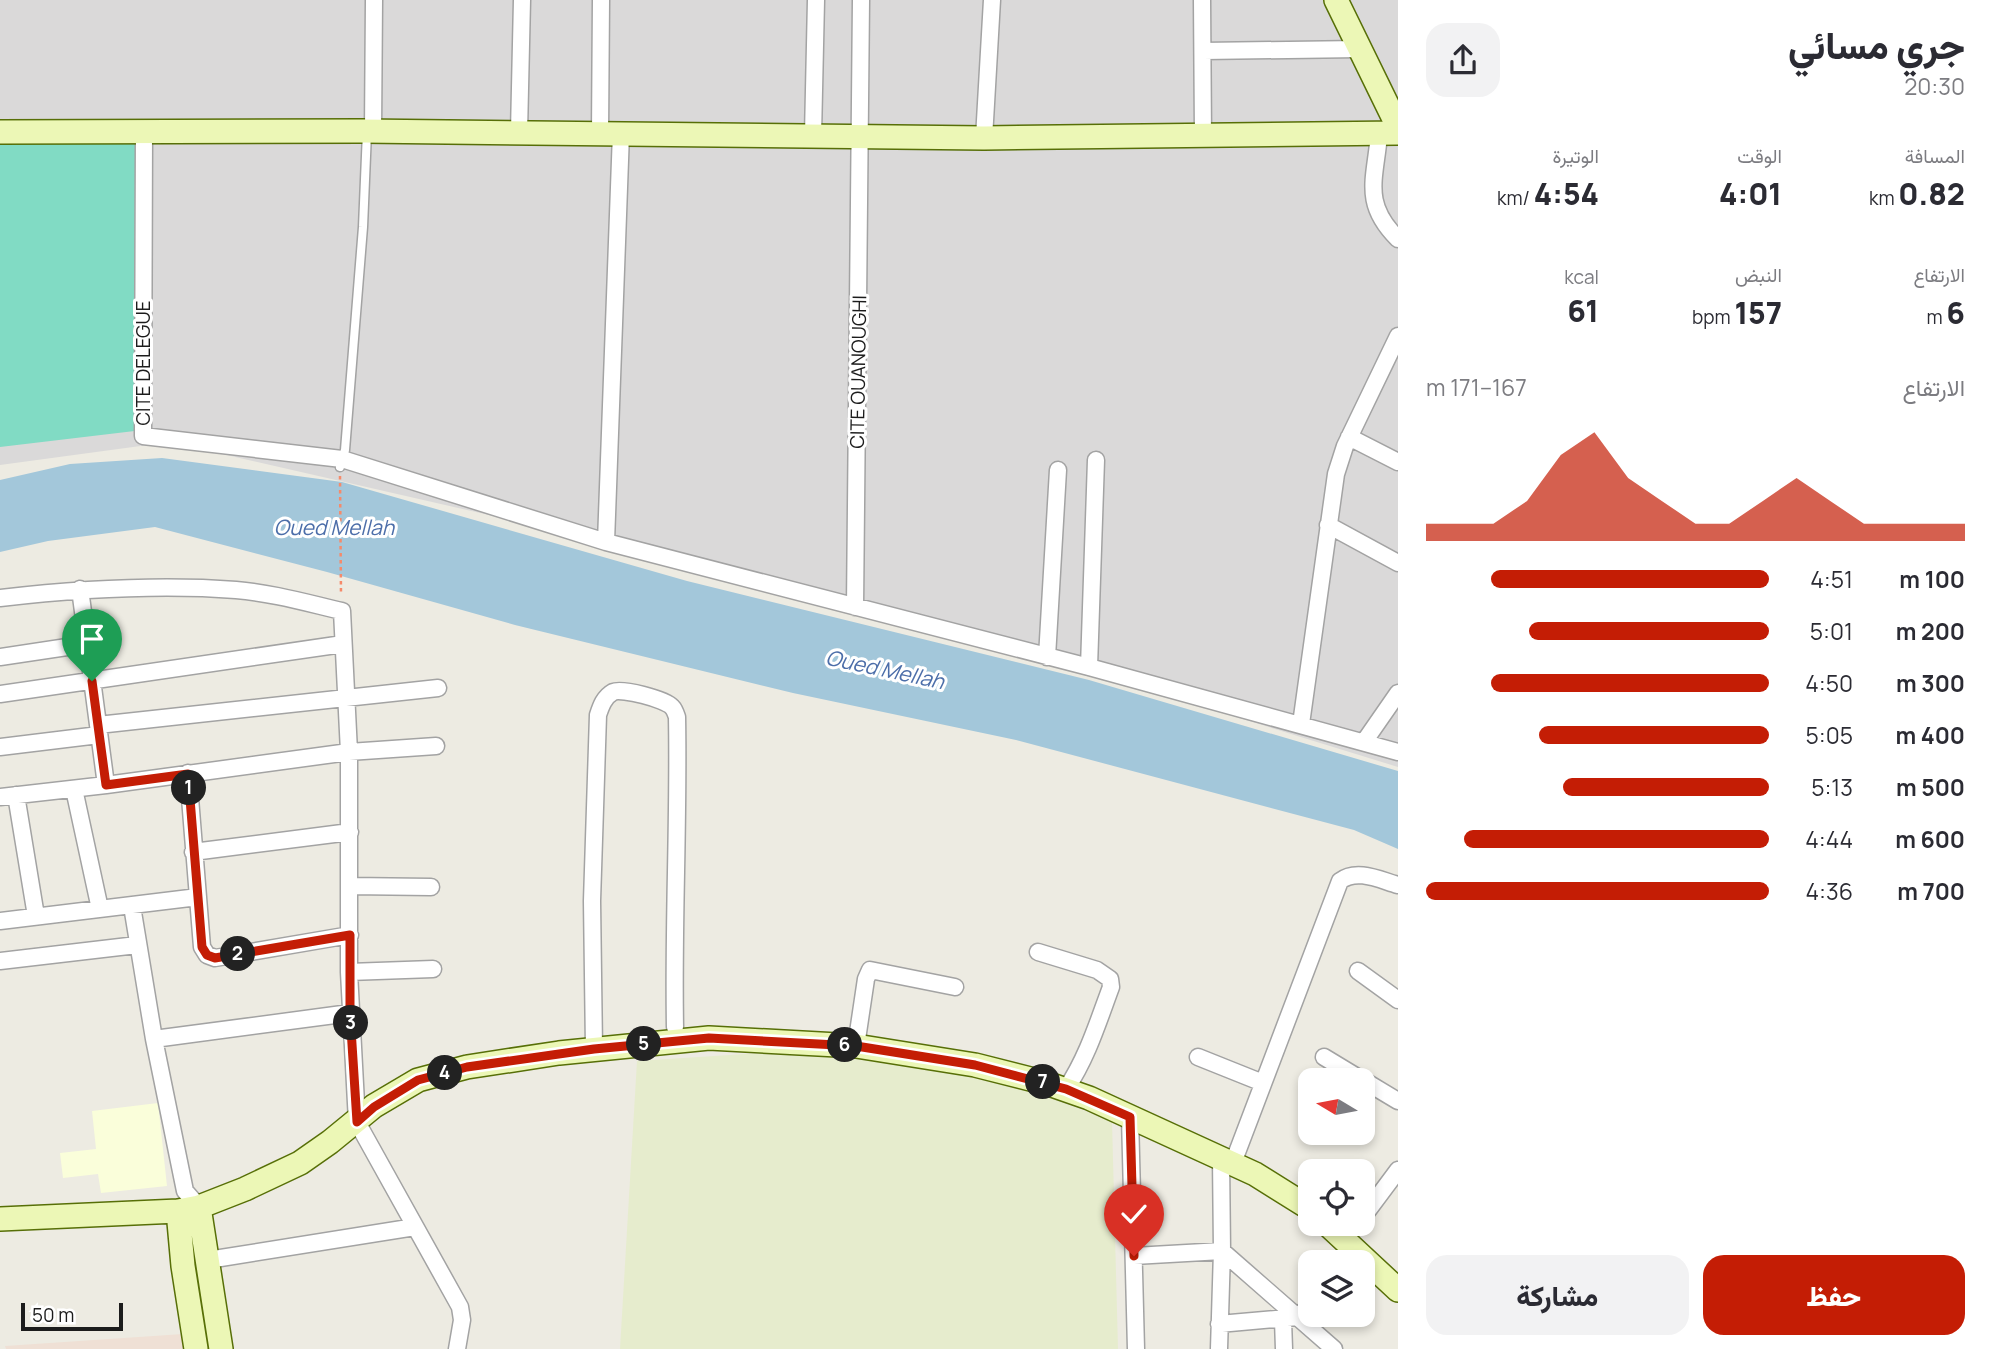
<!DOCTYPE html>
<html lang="ar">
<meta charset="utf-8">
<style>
:root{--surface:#fff;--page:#f2f2f3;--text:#2b2b33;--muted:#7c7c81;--accent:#c41d05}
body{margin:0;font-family:Manrope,Vazirmatn,sans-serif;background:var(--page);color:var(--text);direction:rtl;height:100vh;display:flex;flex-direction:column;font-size:26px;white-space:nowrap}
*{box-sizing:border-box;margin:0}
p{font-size:23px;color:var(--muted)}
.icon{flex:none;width:38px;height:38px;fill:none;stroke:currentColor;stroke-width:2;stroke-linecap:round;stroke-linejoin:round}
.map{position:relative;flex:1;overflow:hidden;direction:ltr}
.drawer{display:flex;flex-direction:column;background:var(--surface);width:595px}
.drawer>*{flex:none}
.needle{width:46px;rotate:280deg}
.fabs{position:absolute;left:1298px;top:1068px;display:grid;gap:14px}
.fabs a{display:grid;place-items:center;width:77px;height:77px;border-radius:14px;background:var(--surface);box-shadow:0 4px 10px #0003;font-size:35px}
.scale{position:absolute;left:21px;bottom:18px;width:102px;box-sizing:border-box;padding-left:7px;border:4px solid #1c1c1c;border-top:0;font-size:19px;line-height:24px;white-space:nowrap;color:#1c1c1c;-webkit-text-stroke:5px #fff;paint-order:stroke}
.pin{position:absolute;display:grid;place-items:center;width:60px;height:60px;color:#fff;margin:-72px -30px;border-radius:50% 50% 50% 0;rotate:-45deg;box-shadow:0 0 7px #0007}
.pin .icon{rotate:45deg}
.km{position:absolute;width:35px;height:35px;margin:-18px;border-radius:50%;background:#222;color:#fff;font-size:19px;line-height:35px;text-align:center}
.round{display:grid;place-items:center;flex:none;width:74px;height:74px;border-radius:21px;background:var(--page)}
.headline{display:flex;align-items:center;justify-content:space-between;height:119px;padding:0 28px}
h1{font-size:38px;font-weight:800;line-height:52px}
.stats{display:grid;grid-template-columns:repeat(3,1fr);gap:10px;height:119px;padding:7px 28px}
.stats div{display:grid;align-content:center}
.stats b{font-size:30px;font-weight:800}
.stats small{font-size:19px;font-weight:400}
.stats p{font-size:19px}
.chart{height:196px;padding:14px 28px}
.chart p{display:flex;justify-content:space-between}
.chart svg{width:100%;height:126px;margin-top:7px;fill:var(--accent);opacity:.7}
.primary-button{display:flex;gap:14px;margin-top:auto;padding:14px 28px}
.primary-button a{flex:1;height:80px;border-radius:21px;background:var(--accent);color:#fff;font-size:28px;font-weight:800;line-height:80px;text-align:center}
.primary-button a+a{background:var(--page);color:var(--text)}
ul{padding:0 28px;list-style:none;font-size:23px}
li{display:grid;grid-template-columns:112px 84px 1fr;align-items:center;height:52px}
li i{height:18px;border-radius:9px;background:var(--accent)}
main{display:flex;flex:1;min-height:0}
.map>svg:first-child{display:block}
</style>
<main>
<section class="drawer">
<div class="headline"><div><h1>جري مسائي</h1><p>20:30</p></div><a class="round"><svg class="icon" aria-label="share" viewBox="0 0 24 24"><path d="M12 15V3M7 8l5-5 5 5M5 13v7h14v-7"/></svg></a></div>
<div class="stats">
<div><p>المسافة</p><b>0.82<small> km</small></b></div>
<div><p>الوقت</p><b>4:01</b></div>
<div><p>الوتيرة</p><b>4:54<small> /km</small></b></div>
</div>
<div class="stats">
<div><p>الارتفاع</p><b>6<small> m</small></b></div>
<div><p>النبض</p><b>157<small> bpm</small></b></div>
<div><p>kcal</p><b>61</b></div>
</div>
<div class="chart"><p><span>الارتفاع</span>167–171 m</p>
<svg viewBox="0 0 160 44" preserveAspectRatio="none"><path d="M0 44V38L10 38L20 38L30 30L40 14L50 6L60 22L70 30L80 38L90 38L100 30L110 22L120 30L130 38L140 38L150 38L160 38V44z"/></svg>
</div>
<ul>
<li><b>100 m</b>4:51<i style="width:81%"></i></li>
<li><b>200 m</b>5:01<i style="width:70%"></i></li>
<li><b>300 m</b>4:50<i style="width:81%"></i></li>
<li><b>400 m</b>5:05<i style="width:67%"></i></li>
<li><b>500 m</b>5:13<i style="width:60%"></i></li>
<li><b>600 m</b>4:44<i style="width:89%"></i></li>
<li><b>700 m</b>4:36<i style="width:100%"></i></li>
</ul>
<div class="primary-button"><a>حفظ</a><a>مشاركة</a></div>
</section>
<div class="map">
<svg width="1398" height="1349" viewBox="0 0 1398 1349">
<rect width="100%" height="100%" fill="#edebe2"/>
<!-- residential -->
<path fill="#dad9d9" d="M 0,0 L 1398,0 L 1398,767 L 1087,671 L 585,537 L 170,442 L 0,465 Z"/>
<!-- education -->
<path fill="#fafeda" d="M 158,1103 L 167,1186 L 101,1193 L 98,1174 L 63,1178 L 60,1153 L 96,1149 L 92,1111 Z"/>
<!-- military -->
<path fill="#efe0d5" d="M 183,1334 L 185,1349 L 6,1349 L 5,1346 Z"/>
<!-- farmland -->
<path fill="#e6eccd" d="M 790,1051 L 867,1060 L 993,1080 L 1026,1089 L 1112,1121 L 1118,1349 L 620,1349 L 637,1061 Z"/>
<!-- pitch -->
<path fill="#81dbc4" d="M 0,139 L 144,143 L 143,430 L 0,447 Z"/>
<!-- water -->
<path fill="#a3c7da" d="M 162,458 L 342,482 L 687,581 L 1089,680 L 1398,771 L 1398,849 L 1354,830 L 1016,740 L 793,693 L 515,625 L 327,572 L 155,527 L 48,541 L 0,552 L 0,480 L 70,464 Z"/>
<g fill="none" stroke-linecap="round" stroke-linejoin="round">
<defs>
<path id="lane" d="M 340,467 L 345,450 L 363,227 L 367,132"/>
<path id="street" d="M 1202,0 L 1203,136
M 1203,51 L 1360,49
M 144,131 L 143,436 L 342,459 L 606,542 L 1089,667 L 1398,752
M 373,131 L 374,0
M 519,132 L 522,0
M 600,133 L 601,0
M 813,135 L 816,0
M 1379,135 C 1375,180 1362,203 1398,239
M 984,138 L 992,0
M 1349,437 L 1398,462
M 1328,525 L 1398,563
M 606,542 L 621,133
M 80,589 L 106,785 L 349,752 L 436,746
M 0,598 C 79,589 157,584 236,590 C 272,593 307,603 342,611 L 349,752 L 349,972 L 357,1122 L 460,1307 L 462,1320 L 457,1349
M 855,607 L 861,0
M 0,657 L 87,644
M 1047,657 L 1058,470
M 1089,667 L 1096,460
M 0,694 L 343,644
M 1301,724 L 1336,474 L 1345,446 L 1398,336
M 98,725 L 438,688
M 1364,742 L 1398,693
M 0,747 L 99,735
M 188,773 L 202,947 L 207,955 L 215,958 L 350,935
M 74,789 L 100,909
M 16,795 L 36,916
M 0,797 L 106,785
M 193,852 L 350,832
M 350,886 L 431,887
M 132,906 L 154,1039 L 185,1191 L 199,1207
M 0,921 L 198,897
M 1038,952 L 1097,970 L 1110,979 L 1111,987 C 1098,1022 1087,1058 1066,1089
M 0,961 L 137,945
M 1358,971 L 1398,1000
M 349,972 L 433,969
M 154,1039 L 350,1013
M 856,1046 L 866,979 L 870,970 L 955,987
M 594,1049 L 592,901 L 598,715 C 601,706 604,697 613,692 C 622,688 665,699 672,707 C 674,709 676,714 677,717 C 679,820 673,924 675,1027
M 1198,1057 L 1263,1083
M 1324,1057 L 1362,1080
M 1363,1080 L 1398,1101
M 1130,1117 L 1136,1349
M 1221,1158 L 1222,1251 L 1334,1349
M 1233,1163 L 1340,881 C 1357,868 1380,880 1398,885
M 1363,1217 L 1398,1170
M 1134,1256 L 1222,1251 L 1219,1349
M 208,1260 L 415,1227
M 1283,1320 L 1284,1349
M 1219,1324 L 1298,1317 L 1311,1304"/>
<path id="secondary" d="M 1336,0 L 1398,127
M 0,132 L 363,131 L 984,138 L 1398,133
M 199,1207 L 221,1349
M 178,1211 L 183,1266 L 196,1349
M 0,1219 L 178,1211 L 199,1207 L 245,1189 L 300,1163 L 330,1142 L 374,1106 L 418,1080 L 467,1067 L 559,1053 L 709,1038 L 856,1046 L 975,1065 L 1046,1083 L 1089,1098 L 1255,1174 L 1311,1209
M 1326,1223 L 1398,1290"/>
</defs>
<!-- lane casing -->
<use href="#lane" stroke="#a3a3a3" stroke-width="11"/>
<!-- street casing -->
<use href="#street" stroke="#a3a3a3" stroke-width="19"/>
<!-- secondary casing -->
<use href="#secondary" stroke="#576f07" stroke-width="26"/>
<!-- path -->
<path stroke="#f68a6a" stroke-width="2.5" stroke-dasharray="3.5 3.5" stroke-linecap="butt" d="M 340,476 L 341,595"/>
<!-- lane -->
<use href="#lane" stroke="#fff" stroke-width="8"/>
<!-- street -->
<use href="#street" stroke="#fff" stroke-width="16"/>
<!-- secondary -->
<use href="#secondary" stroke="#ecf7b6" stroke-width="23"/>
</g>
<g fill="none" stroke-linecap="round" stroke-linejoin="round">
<defs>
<path id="route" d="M 92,681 L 106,785 L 188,774 L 202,947 L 207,955 L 215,958 L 350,935 L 350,1013 L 357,1122 L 374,1107 L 418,1080 L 467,1067 L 594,1049 L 709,1038 L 856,1046 L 975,1065 L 1066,1089 L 1130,1117 L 1134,1256"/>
</defs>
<!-- route casing -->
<use href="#route" stroke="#fff" stroke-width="14"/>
<!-- route -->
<use href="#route" stroke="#c41d05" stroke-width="9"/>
</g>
<g text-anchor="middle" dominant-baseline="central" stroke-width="6" stroke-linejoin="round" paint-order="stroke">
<!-- street labels -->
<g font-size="19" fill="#1c1c1c" stroke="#fff">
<text transform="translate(143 363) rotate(-90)">CITE DELEGUE</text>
<text transform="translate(858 372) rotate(-89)">CITE OUANOUGHI</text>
</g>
<!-- water labels -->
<g font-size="21" font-style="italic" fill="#4c6ea9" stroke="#fff">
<text x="334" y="527">Oued Mellah</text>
<text transform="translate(885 669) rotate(12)">Oued Mellah</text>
</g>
</g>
</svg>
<div class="fabs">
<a><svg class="needle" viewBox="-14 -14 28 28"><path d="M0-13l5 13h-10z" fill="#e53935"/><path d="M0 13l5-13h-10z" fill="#7c7c81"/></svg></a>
<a><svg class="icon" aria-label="locate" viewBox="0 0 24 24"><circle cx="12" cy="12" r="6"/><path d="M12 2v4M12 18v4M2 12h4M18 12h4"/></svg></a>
<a><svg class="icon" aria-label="layers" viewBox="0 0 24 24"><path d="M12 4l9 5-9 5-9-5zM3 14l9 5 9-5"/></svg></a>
</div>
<div class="scale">50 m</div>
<div class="pin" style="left:92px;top:681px;background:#1e9e55"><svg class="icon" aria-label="arrive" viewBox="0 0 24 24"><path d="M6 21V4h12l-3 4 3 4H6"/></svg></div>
<div class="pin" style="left:1134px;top:1256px;background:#d93025"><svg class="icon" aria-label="check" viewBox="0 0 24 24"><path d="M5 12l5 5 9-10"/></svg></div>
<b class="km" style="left:189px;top:788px">1</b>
<b class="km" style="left:238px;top:954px">2</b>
<b class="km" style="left:351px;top:1023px">3</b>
<b class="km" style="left:445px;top:1073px">4</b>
<b class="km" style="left:644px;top:1044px">5</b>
<b class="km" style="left:845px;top:1045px">6</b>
<b class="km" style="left:1043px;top:1082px">7</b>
</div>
</main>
